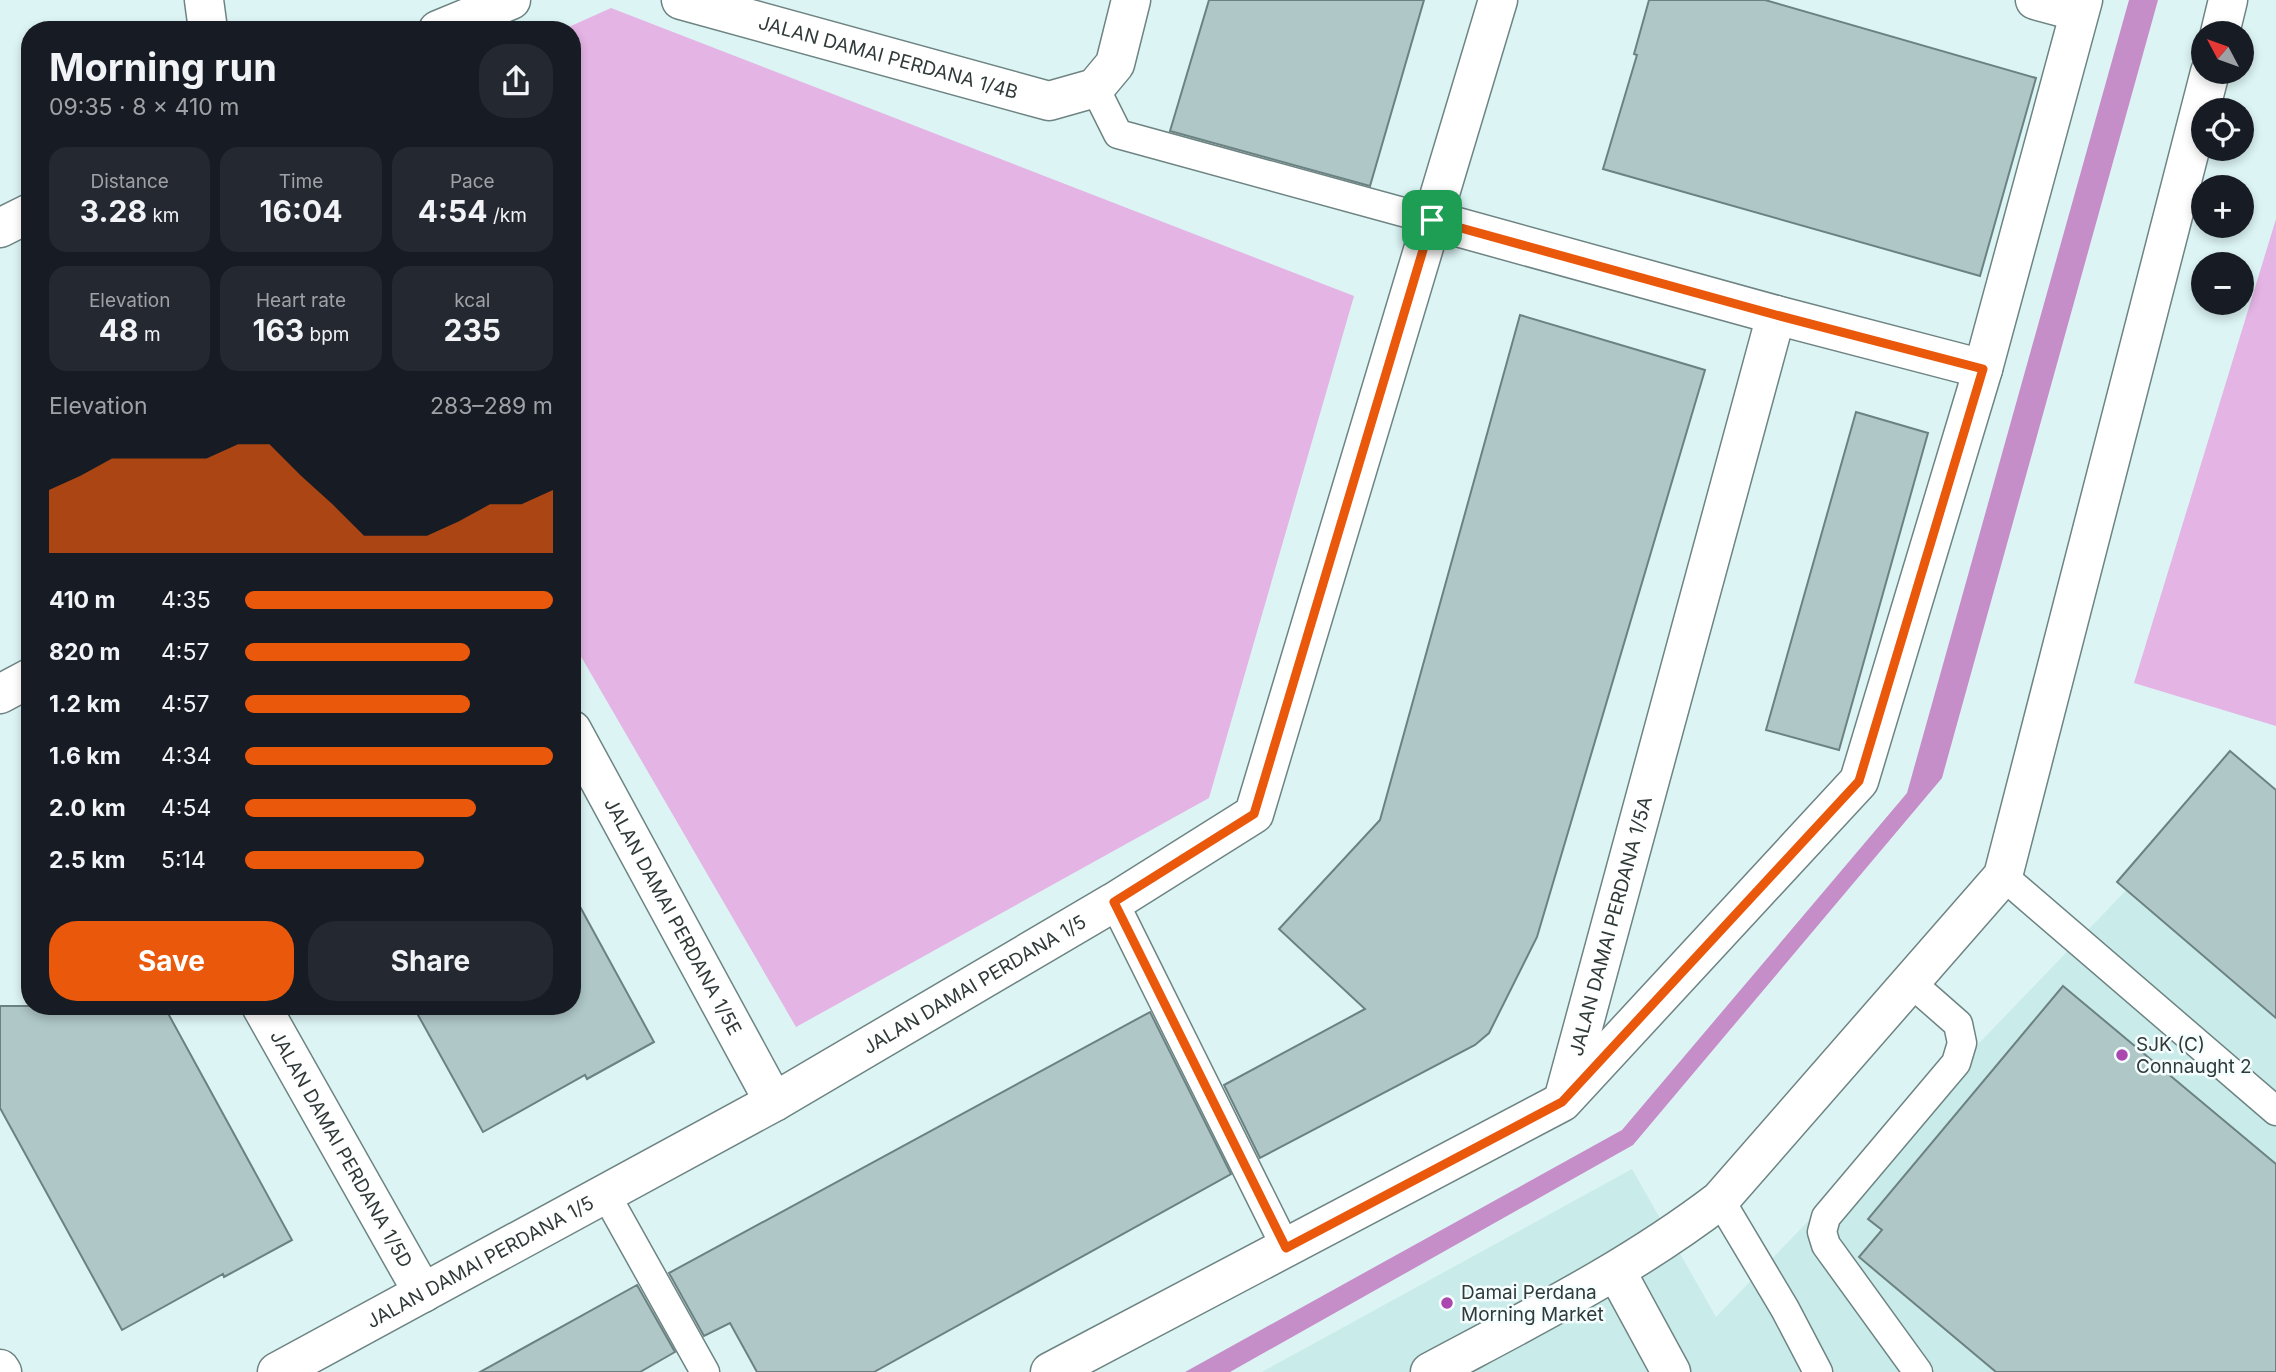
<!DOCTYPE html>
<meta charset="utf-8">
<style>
:root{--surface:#171b24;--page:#242831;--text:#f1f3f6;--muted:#9ea1a6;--accent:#ea580c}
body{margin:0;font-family:Inter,sans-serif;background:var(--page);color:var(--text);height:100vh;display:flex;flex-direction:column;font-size:26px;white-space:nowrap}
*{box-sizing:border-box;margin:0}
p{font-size:23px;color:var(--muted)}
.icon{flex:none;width:38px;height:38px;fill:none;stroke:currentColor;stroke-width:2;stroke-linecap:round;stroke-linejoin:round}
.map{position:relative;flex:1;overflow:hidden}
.sheet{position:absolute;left:21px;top:21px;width:560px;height:994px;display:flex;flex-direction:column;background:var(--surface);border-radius:28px;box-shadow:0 4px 10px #0003}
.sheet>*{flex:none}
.needle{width:46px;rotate:311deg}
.buttons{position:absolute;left:2191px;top:21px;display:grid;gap:14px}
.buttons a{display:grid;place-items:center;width:63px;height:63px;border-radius:50%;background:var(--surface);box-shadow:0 4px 10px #0003;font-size:35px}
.pin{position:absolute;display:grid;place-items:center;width:60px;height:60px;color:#fff;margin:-30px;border-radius:14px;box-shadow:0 4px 10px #0006}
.round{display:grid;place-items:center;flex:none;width:74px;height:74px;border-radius:28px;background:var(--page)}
.overview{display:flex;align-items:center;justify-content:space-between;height:119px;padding:0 28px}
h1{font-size:38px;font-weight:700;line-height:52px}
.metrics{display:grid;grid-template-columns:repeat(3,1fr);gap:10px;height:119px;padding:7px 28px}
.metrics div{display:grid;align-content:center;border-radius:18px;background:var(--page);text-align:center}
.metrics b{font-size:30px;font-weight:700}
.metrics small{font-size:19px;font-weight:400}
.metrics p{font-size:19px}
.chart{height:196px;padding:14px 28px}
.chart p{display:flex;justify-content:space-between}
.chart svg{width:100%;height:126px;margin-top:7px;fill:var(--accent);opacity:.7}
.primary-button{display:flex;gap:14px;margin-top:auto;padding:14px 28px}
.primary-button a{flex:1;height:80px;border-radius:28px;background:var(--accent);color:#fff;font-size:28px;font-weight:700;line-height:80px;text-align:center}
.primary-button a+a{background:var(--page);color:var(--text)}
ul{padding:0 28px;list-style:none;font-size:23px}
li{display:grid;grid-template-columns:112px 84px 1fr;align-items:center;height:52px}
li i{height:18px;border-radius:9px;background:var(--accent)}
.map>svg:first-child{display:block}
</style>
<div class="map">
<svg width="2276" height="1372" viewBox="0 0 2276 1372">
<rect width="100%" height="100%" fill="#dcf4f4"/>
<!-- built -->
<path fill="#c9ebea" d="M 2232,780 L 2276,792 L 2276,1372 L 1262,1372 L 1632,1169 L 1716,1317 Z"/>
<!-- green -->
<path fill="#e3b4e4" d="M 611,8 L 1354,296 L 1209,798 L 796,1027 L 572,641 L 572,30 L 562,30 Z
M 2276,219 L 2276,726 L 2134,683 Z"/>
<!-- water -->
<path fill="#c68ec8" d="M 2129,0 L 2158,0 L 1942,778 L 1633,1145 L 1230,1372 L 1185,1372 L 1622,1130 L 1907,793 Z"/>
<!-- building -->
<path fill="#afc7c7" stroke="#6c8282" stroke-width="2" d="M 1209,0 L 1424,0 L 1370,186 L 1170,131 Z
M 1649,0 L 1765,0 L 2036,78 L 1980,276 L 1603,169 L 1637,55 L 1634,54 Z
M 1520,315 L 1705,370 L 1537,937 L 1489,1033 L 1475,1045 L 1260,1158 L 1224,1085 L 1365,1009 L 1279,929 L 1380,820 Z
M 1856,412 L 1928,433 L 1839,750 L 1766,730 Z
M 2230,751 L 2276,790 L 2276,1018 L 2117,882 Z
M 572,892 L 654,1042 L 587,1079 L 585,1075 L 483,1132 L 413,1006 L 572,1006 Z
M 2063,986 L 2276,1164 L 2276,1372 L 1996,1372 L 1859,1257 L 1882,1230 L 1868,1219 Z
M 0,1006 L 164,1006 L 292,1240 L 224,1277 L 223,1274 L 122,1330 L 0,1108 Z
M 1150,1012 L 1231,1174 L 874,1372 L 757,1372 L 730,1323 L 704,1336 L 669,1273 Z
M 637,1285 L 675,1352 L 640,1372 L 480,1372 Z"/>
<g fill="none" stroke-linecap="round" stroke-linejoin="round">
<defs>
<path id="lane" d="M 1095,88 L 1118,134 L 1432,220
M 2003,876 L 2276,1111
M 1114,902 L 1286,1248
M 1909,981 L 1958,1024 L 1962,1043 L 1956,1063 L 1826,1217 L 1822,1232 L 1826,1245 L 1918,1372
M 605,1193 L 705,1372
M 1720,1200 L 1785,1309 L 1818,1372"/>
<g id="street">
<path d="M 204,0 L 208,30"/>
<path id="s1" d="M 681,0 L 1049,101 L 1095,88 L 1115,64 L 1131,0"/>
<path d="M 2035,0 L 2079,12"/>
<path d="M 438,30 L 511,0"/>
<path d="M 2220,33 L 2228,0"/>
<path d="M 1432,220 L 1776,315 L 1983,369"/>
<path d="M 0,228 L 30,213"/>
<path d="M 0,694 L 30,678"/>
<path id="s2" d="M 572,730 L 774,1102"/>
<path id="s3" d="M 261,1006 L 423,1293"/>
<path id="s4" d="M 1564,1097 L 1776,315"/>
<path d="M 1616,1271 L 1671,1372"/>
<path d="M 0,1369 L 2,1372"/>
<path id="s5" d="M 277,1372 L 774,1102 L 1114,902 L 1254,814 L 1498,0"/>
<path d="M 1050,1372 L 1562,1102 L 1859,781 L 1983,369 L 2083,0"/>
<path d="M 1430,1372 C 1529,1319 1630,1269 1720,1200 L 2003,876 L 2210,72"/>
</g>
</defs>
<!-- lane casing -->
<use href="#lane" stroke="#6e8483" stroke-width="31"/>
<!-- street casing -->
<use href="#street" stroke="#6e8483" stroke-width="41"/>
<!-- lane -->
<use href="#lane" stroke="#fff" stroke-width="28"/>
<!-- street -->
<use href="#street" stroke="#fff" stroke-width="38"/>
</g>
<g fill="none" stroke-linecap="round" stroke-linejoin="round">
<defs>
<path id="route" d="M 1432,220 L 1776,315 L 1983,369 L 1859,781 L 1562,1102 L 1286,1248 L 1114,902 L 1254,814 Z"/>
</defs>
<!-- route casing -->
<use href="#route" stroke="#fff" stroke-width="14"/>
<!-- route -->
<use href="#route" stroke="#ea580c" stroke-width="9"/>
</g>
<!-- markers -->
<g fill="#aa48af" stroke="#f5fefe" stroke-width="2.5">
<circle cx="2122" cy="1055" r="7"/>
<circle cx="1447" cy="1303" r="7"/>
</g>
<g text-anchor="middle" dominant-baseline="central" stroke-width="5" stroke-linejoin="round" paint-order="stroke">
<!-- street labels -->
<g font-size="19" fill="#303a39" stroke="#f5fefe">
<text stroke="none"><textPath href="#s1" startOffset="215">JALAN DAMAI PERDANA 1/4B</textPath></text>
<text stroke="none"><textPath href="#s2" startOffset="212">JALAN DAMAI PERDANA 1/5E</textPath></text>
<text stroke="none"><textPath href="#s4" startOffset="177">JALAN DAMAI PERDANA 1/5A</textPath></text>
<text stroke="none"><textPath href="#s5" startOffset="798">JALAN DAMAI PERDANA 1/5</textPath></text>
<text stroke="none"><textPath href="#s3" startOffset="164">JALAN DAMAI PERDANA 1/5D</textPath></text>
<text stroke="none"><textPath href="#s5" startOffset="231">JALAN DAMAI PERDANA 1/5</textPath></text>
</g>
<!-- poi labels -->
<g font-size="19" fill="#303a39" stroke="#f5fefe" text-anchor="start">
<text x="2136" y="1044">SJK (C)<tspan x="2136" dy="22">Connaught 2</tspan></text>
<text x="1461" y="1292">Damai Perdana<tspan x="1461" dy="22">Morning Market</tspan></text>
</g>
</g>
</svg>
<div class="buttons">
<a><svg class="needle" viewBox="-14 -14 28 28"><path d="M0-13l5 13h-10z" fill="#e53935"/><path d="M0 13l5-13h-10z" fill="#9ea1a6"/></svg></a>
<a><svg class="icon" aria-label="locate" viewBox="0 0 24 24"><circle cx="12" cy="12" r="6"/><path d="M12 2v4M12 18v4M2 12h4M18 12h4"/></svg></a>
<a>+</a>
<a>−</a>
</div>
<div class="pin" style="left:1432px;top:220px;background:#1e9e55"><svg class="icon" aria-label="arrive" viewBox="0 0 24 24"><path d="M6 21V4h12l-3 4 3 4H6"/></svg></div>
<section class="sheet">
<div class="overview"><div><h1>Morning run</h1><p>09:35 · 8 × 410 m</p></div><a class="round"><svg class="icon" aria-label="share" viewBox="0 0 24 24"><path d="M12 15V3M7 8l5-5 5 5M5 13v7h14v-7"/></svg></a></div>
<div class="metrics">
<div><p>Distance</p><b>3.28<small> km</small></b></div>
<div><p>Time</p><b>16:04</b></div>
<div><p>Pace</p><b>4:54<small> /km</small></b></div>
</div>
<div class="metrics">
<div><p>Elevation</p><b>48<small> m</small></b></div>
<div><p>Heart rate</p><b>163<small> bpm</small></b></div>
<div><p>kcal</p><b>235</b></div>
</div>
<div class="chart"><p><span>Elevation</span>283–289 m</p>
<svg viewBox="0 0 160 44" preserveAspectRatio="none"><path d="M0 44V22L10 17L20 11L30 11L40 11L50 11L60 6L70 6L80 17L90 27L100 38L110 38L120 38L130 33L140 27L150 27L160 22V44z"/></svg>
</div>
<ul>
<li><b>410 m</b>4:35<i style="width:100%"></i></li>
<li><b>820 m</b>4:57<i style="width:73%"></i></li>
<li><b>1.2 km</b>4:57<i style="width:73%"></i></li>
<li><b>1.6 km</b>4:34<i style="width:100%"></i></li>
<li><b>2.0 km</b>4:54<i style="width:75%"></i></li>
<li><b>2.5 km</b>5:14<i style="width:58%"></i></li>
</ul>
<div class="primary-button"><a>Save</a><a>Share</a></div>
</section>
</div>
